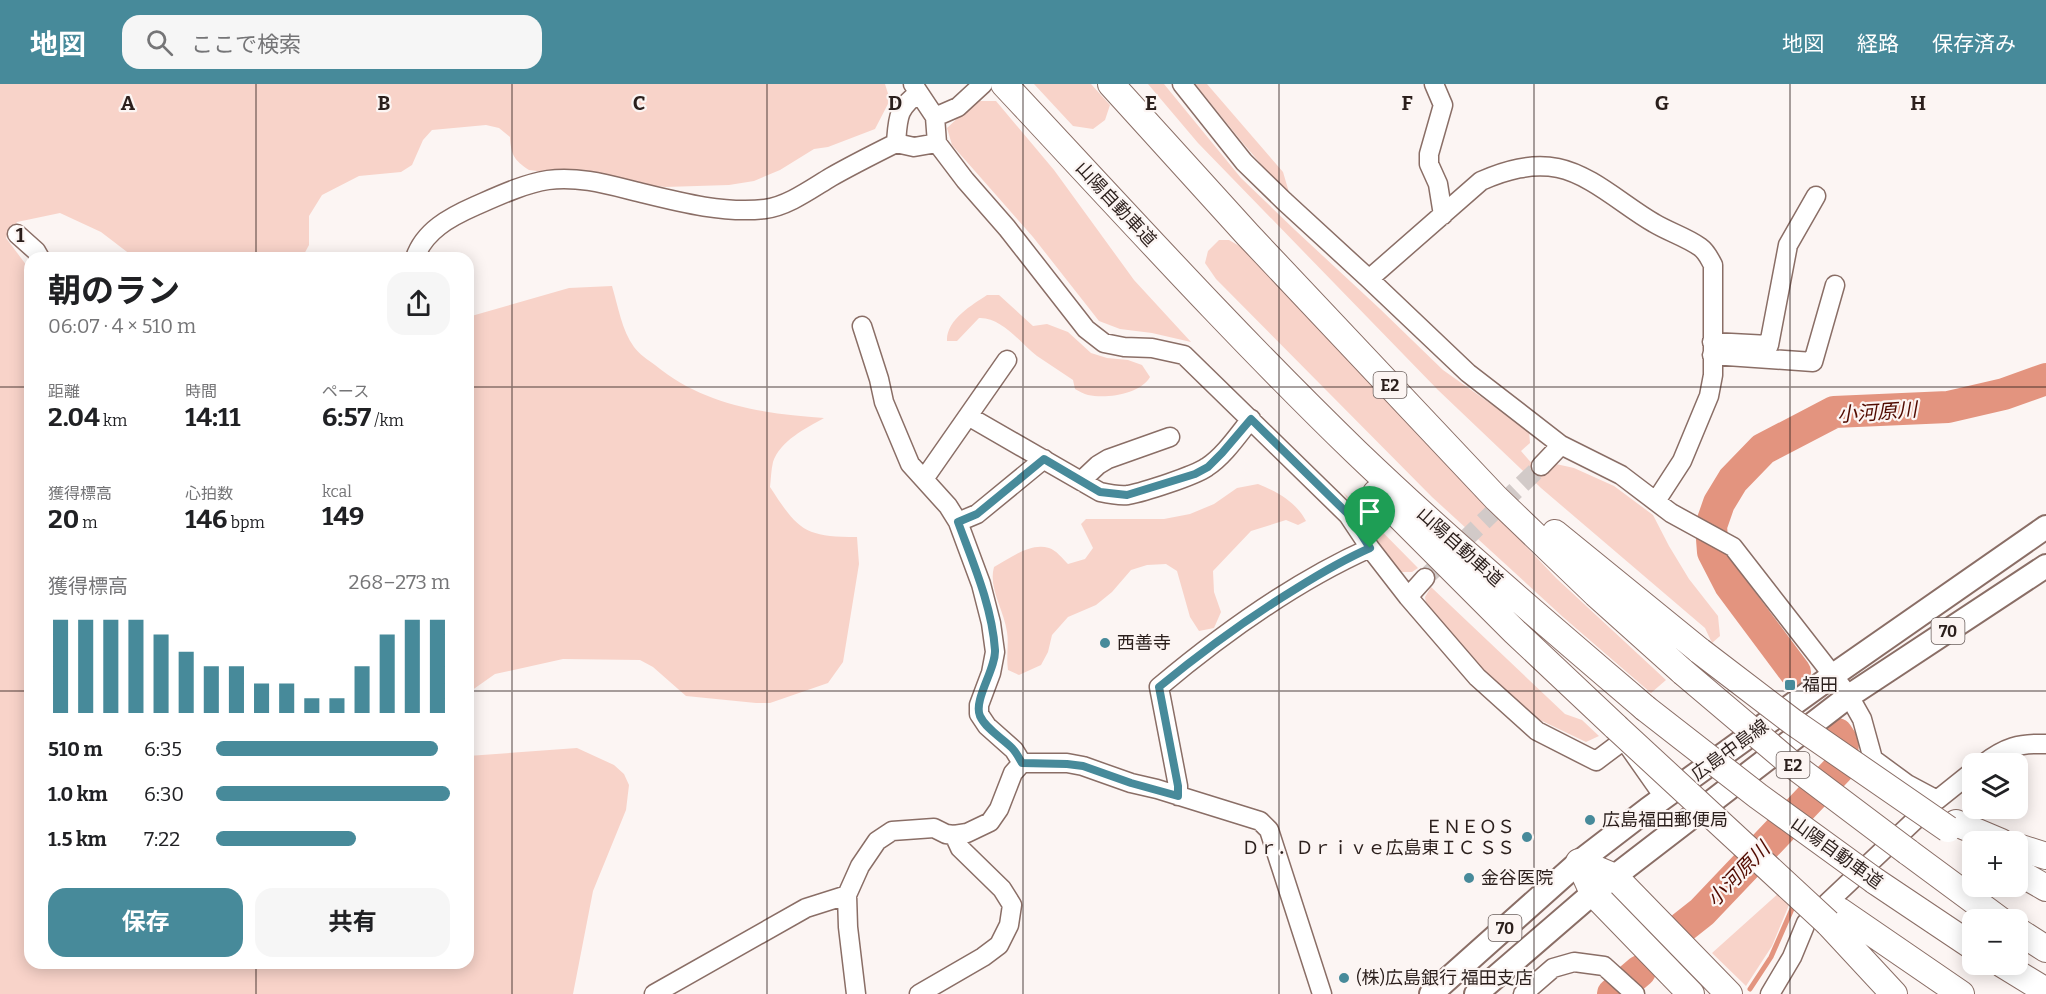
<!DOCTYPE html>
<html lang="ja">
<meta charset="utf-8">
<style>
:root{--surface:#fff;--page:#f6f6f6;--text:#202124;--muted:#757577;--accent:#478a9a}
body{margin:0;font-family:Bitter,"Noto Sans JP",serif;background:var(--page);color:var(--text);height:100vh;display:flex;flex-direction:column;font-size:22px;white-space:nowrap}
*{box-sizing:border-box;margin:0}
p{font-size:20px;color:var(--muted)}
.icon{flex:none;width:33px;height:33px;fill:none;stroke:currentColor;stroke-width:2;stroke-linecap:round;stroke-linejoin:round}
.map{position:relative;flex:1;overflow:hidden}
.details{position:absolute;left:24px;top:168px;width:450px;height:717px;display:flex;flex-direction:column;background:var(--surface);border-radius:18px;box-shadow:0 3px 15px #0003}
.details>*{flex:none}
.tools{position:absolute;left:1962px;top:669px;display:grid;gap:12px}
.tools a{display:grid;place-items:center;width:66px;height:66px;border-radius:12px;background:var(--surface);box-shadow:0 3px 15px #0003;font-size:30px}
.pin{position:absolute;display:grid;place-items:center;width:51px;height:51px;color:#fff;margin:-62px -26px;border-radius:50% 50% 50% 0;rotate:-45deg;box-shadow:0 0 6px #0007}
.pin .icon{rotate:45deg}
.round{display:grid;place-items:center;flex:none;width:63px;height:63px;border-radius:18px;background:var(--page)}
.overview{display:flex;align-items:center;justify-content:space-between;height:102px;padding:0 24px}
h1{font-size:33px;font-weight:700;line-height:45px}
.stats{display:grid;grid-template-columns:repeat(3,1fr);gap:9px;height:102px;padding:6px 24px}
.stats div{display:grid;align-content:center}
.stats b{font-size:26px;font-weight:700}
.stats small{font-size:16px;font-weight:400}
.stats p{font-size:16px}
.chart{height:168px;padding:12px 24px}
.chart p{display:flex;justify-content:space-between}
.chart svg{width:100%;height:108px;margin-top:6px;stroke:var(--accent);stroke-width:6}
.button{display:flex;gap:12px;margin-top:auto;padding:12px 24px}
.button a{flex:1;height:69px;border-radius:18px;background:var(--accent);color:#fff;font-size:24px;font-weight:700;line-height:69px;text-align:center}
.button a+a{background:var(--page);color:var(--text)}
ul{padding:0 24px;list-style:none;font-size:20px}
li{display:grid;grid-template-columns:96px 72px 1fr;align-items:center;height:45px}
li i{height:15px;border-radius:8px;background:var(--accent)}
header{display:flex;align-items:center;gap:36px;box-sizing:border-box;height:84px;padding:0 30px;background:var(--accent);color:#fff}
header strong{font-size:28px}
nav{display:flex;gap:33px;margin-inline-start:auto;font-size:21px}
.search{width:420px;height:54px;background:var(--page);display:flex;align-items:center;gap:15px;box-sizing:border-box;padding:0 21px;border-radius:18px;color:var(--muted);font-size:22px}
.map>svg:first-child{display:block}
</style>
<header>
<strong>地図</strong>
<div class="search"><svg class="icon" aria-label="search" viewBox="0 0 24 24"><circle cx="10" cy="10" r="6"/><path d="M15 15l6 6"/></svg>ここで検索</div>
<nav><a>地図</a><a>経路</a><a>保存済み</a></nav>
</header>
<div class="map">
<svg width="2046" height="910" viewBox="0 0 2046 910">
<rect width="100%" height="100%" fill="#fcf5f3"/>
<!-- green -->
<path fill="#f8d3c9" d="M 0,0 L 885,0 L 890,16 L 875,45 L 828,63 L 814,65 L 780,86 L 754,97 L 729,101 L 665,103 L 529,86 C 514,76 511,71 510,53 L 499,44 L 486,41 L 432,46 L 423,56 L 412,81 L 401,88 L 359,92 L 322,111 L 309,132 L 309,161 L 302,174 L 135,174 L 101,148 L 60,129 L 17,138 L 6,154 L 30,186 L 30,879 L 468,879 L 468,672 L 577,664 L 614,681 L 624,690 L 629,701 L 626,726 L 593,807 L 573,910 L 0,910 Z
M 1034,0 L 1091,0 L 1110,21 L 1105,36 L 1093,45 L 1073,42 Z
M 1148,0 L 1164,0 L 1241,94 L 1295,146 L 1379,224 L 1443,286 L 1529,347 L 1530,359 L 1521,367 L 1542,391 L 1556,380 L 1574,384 L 1614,402 L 1653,431 L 1669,462 L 1689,495 L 1718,532 L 1720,552 L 1712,559 L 1705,544 L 1541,404 L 1438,306 L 1198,59 Z
M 1195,0 L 1207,0 L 1283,88 L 1291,115 L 1242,58 Z
M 976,17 L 996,17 L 1054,86 L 1134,196 L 1191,258 L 1152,249 L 1120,245 L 1099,237 L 1033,153 L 952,61 L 947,44 Z
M 1219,156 L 1229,156 L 1246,166 L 1556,494 L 1666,596 L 1651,609 L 1563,533 L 1432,413 L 1216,195 L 1205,179 L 1208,167 Z
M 612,202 C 618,222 622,247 634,263 C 639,270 648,276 655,281 C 703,321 764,330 824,334 C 806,344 780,357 773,378 C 771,386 771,395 770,403 C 798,446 804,453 857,453 L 859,480 L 843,578 L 828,599 L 770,619 L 756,619 L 686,612 L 653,583 L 640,576 L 563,575 L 495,590 L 468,609 L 468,233 L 569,204 Z
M 987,211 L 999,211 L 1033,242 L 1047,240 L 1068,248 L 1091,269 L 1107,274 L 1128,276 L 1142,281 L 1150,293 C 1140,310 1107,315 1088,311 C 1084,310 1079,307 1075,305 L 1073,296 C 1061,288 1049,280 1037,272 C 1020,259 1002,233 979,234 L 957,257 L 947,257 C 946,236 972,221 987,211 Z
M 1258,400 C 1278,408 1296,418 1306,437 L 1298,441 L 1286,436 L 1251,447 L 1213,487 L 1214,508 L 1221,528 L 1214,544 L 1199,547 L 1190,533 L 1177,487 L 1166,480 L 1147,481 L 1131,486 L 1112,508 L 1096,521 L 1068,533 L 1052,551 L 1048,568 L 1041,581 L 1019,591 L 1008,586 C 1006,573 1009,560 1007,548 C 1004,526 988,504 994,483 C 1010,474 1031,458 1049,464 C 1056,466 1063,475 1068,480 L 1085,475 L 1093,464 L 1081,440 L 1086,435 L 1164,435 L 1190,430 L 1214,420 L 1237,404 Z
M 1343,408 L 1418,484 L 1412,488 L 1401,488 L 1382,467 Z
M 1431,503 L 1565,630 L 1582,636 L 1599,652 L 1586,658 L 1538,635 L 1500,603 L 1427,525 L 1425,513 Z
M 1780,808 L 1791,816 L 1772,862 L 1746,902 L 1712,869 Z"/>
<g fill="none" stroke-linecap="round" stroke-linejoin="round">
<!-- stream -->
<path stroke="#e3947f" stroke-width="5" d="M 1750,905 L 1771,873 L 1792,825"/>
<!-- river -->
<path stroke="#e3947f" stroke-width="32" d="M 1795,588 L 1730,501 L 1713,468 L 1711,442 L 1719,419 L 1733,396 L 1763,365 L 1834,328 L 1948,323 L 2004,310 L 2046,295
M 1683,843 L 1702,828 L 1841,682 L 1843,659 L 1837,650
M 1613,910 L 1640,887"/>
<!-- minor-tunnel -->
<path stroke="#d2cac8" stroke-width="18" stroke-dasharray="18 9" stroke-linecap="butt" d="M 1425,494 L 1541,382"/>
<defs>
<path id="minor" d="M 913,0 L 935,33 L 937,59 L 914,63 L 896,59 C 898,34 897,24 919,9
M 1182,0 L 1244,78 L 1284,117 L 1369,195 L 1468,289 L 1561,361 L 1621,391 L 1671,429 L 1733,463 L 1849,612 L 1862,635 L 1873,675 L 1907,700 L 1937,716 L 1972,688
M 1434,0 L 1443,21 L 1429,70 L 1429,80 L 1438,100 L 1443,131
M 935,33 L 958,23 L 983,0
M 937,59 L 965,96 L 1007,144 L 1086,245 L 1104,259 L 1124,263 L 1152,264 L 1184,271 L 1348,431 L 1370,464 L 1408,513 L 1477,593 L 1537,647 L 1596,677 L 1624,656 L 1664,713
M 17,150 L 36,167 L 40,174
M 415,174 C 424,147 450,133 475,122 C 498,112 523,100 548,96 C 577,92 606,100 634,107 C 675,117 722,130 765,125 C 788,122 811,105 831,93 C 852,81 874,70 896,59
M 1369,195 L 1481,97 C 1506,86 1531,79 1558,84 C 1592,91 1624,122 1654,139 C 1669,148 1686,153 1700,163 C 1707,168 1709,174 1713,181 L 1713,291 L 1709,312 L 1682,377 L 1656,417
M 862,242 L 879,295 L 884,318 L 910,380 L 948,422 L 958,438 L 981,500 L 991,539 L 995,568 L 991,589 L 979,621 L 979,630 L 987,642 L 1014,666 L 1022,679 L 1067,679 L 1083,682 L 1131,699 L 1157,705 L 1260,737 L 1269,746 L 1322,910
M 1712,258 L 1769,261 L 1788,161 L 1816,112
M 1712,271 L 1813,278 L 1835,201
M 968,332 L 1100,408 C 1109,410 1119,412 1128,411 C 1144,408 1194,392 1207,383 C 1224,372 1238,351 1251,335
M 1541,382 L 1561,361
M 924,395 L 1007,276
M 1081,397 L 1098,381 L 1108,375 L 1170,353
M 958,438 L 977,430 L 1044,375
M 1408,513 L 1425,494
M 1983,680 C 2005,663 2019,659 2046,660
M 1178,712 L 1178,702 L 1159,603 C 1221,551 1296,497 1370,464
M 654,910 L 806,824 L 847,811
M 856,910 L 848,843 L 847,811 L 860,782 L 877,757 L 892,747 L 934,744 L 946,750 L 954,751 L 967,749 L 990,738 L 999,725 L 1013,689 L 1022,679
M 919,910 L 983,873 L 999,861 L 1009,841 L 1012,821 L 1002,805 L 960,764 L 954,751
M 1523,910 L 1553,884 L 1574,878 L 1604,882 L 1635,910
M 1770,910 L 1792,873 L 1806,839 L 1931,721"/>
<path id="major" d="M 1431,910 L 1579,778 L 1648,725 L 1832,592 L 2046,443
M 1476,910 L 1593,809 L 1849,612 L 2046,482"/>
<path id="highway" d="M 1004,0 C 1120,124 1234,250 1356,368 C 1449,457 1547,540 1645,624
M 1111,0 L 1248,151 L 1496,414 L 1596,510 L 1683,588
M 1376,409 L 1515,548 L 1616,643
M 1555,449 L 1700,567
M 1956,739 L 2001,758
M 2018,763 L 2046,772
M 1908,768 L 2000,836
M 1579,778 L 1615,793 L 1729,910
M 1579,778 L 1593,809 L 1691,910
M 2018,788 L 2046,804
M 1875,797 L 1972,862
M 1840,827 L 1961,910
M 1828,839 L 1894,910
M 2018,847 L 2046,865
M 2002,880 L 2046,907"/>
</defs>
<!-- minor casing -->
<use href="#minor" stroke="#8a6e66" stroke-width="21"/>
<!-- major casing -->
<use href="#major" stroke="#8a6e66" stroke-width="26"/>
<!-- highway casing -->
<use href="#highway" stroke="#8a6e66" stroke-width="28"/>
<!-- minor -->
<use href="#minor" stroke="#fff" stroke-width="18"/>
<!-- major -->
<use href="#major" stroke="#fff" stroke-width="22"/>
<!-- highway -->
<use href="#highway" stroke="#fff" stroke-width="26"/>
<defs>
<path id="highway-bridge" d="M 1700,567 L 1793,638 L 1948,745
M 1683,588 L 1794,682 L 1908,768
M 1645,624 L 1758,712 L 1875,797
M 1616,643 L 1828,839"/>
</defs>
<!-- highway-bridge casing -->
<use href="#highway-bridge" stroke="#8a6e66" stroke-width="28" stroke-linecap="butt"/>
<!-- highway-bridge -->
<use href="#highway-bridge" stroke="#fff" stroke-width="26"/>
</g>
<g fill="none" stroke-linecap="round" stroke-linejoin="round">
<defs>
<path id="route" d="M 1251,335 L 1348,430 L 1370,464 C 1345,475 1321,489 1297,504 C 1248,534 1203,567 1159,603 L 1178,702 L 1178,712 L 1131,699 L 1083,682 L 1067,680 L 1022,679 C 1019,674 1016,668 1012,664 C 1002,654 986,645 980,632 C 973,616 996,585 995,566 C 992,522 973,479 958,438 L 977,430 L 1044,375 L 1100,408 L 1127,411 L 1195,390 L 1208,383 L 1222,369 Z"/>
</defs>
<!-- route casing -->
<use href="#route" stroke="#fff" stroke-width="12"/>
<!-- route -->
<use href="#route" stroke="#478a9a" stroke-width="8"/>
</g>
<!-- grid -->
<path fill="none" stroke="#2b1f1c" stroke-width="1.5" stroke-opacity="0.55" d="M 256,0 L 256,174M 512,0 L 512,910M 767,0 L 767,910M 1023,0 L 1023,910M 1279,0 L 1279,910M 1534,0 L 1534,910M 1790,0 L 1790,910M 0,303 L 30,303M 468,303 L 2046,303M 0,607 L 30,607M 468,607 L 2046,607M 256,879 L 256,910"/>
<!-- markers -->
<g fill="#478a9a" stroke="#fcf5f3" stroke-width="2">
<circle cx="1105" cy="559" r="6"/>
<rect x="1784" y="595" width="12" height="12" rx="3"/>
<circle cx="1590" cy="736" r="6"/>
<circle cx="1527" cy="753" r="6"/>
<circle cx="1469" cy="794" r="6"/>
<circle cx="1344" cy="894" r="6"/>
</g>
<g text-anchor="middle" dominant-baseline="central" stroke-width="4.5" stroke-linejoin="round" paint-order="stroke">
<!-- shield labels -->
<g fill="#fcf5f3" stroke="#6a5f5c" stroke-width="1.5">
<rect x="1373.5" y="288" width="33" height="26" rx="4.5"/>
<rect x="1931.5" y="534" width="33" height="26" rx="4.5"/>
<rect x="1776.5" y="668" width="33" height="26" rx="4.5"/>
<rect x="1488.5" y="831" width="33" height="26" rx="4.5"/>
</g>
<g font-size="16" font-weight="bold" fill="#2b1f1c">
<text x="1390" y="301">E2</text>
<text x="1948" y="547">70</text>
<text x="1793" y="681">E2</text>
<text x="1505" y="844">70</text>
</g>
<!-- street labels -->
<g font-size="18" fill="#2b1f1c" stroke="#fcf5f3">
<text transform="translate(1116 120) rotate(47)">山陽自動車道</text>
<text transform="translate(1460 463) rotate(42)">山陽自動車道</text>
<text transform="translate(1730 666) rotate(-36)">広島中島線</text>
<text transform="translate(1837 769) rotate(36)">山陽自動車道</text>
</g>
<!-- poi labels -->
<g font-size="18" fill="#2b1f1c" stroke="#fcf5f3" text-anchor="start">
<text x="1117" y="559">西善寺</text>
<text x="1802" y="601">福田</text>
<text x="1602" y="736">広島福田郵便局</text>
<text x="1515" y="743" text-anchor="end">ＥＮＥＯＳ<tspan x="1515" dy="21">Ｄｒ．Ｄｒｉｖｅ広島東ＩＣ ＳＳ</tspan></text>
<text x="1481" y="794">金谷医院</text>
<text x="1356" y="894">(株)広島銀行 福田支店</text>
</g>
<!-- water labels -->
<g font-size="20" font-style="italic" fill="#520b00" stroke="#fcf5f3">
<text transform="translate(1877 328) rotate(-4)">小河原川</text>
<text transform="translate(1738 790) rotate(-46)">小河原川</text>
</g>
</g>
<g font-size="20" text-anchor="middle" font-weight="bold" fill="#2b1f1c" stroke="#fcf5f3" stroke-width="4.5" stroke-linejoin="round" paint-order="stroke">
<text x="128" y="26">A</text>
<text x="384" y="26">B</text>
<text x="639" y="26">C</text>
<text x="895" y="26">D</text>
<text x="1151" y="26">E</text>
<text x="1407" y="26">F</text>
<text x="1662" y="26">G</text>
<text x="1918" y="26">H</text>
<text x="20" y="158">1</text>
</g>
</svg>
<div class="tools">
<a><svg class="icon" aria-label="layers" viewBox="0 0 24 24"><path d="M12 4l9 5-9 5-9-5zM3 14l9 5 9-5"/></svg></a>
<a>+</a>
<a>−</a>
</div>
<div class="pin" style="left:1370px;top:464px;background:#1e9e55"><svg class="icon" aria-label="arrive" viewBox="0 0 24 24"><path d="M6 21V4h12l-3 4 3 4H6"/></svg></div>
<section class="details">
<div class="overview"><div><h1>朝のラン</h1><p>06:07 · 4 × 510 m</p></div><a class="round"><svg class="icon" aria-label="share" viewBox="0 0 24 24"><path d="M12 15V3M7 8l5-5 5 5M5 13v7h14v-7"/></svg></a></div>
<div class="stats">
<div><p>距離</p><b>2.04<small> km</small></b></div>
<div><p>時間</p><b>14:11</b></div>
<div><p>ペース</p><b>6:57<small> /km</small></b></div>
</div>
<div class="stats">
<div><p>獲得標高</p><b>20<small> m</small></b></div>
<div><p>心拍数</p><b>146<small> bpm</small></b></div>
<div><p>kcal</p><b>149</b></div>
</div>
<div class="chart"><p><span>獲得標高</span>268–273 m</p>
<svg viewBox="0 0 160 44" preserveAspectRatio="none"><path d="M5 44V6M15 44V6M25 44V6M35 44V6M45 44V12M55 44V19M65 44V25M75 44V25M85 44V32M95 44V32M105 44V38M115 44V38M125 44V25M135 44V12M145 44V6M155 44V6"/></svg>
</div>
<ul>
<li><b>510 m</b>6:35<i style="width:95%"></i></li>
<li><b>1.0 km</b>6:30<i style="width:100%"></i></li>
<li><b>1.5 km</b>7:22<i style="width:60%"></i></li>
</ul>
<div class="button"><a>保存</a><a>共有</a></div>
</section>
</div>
